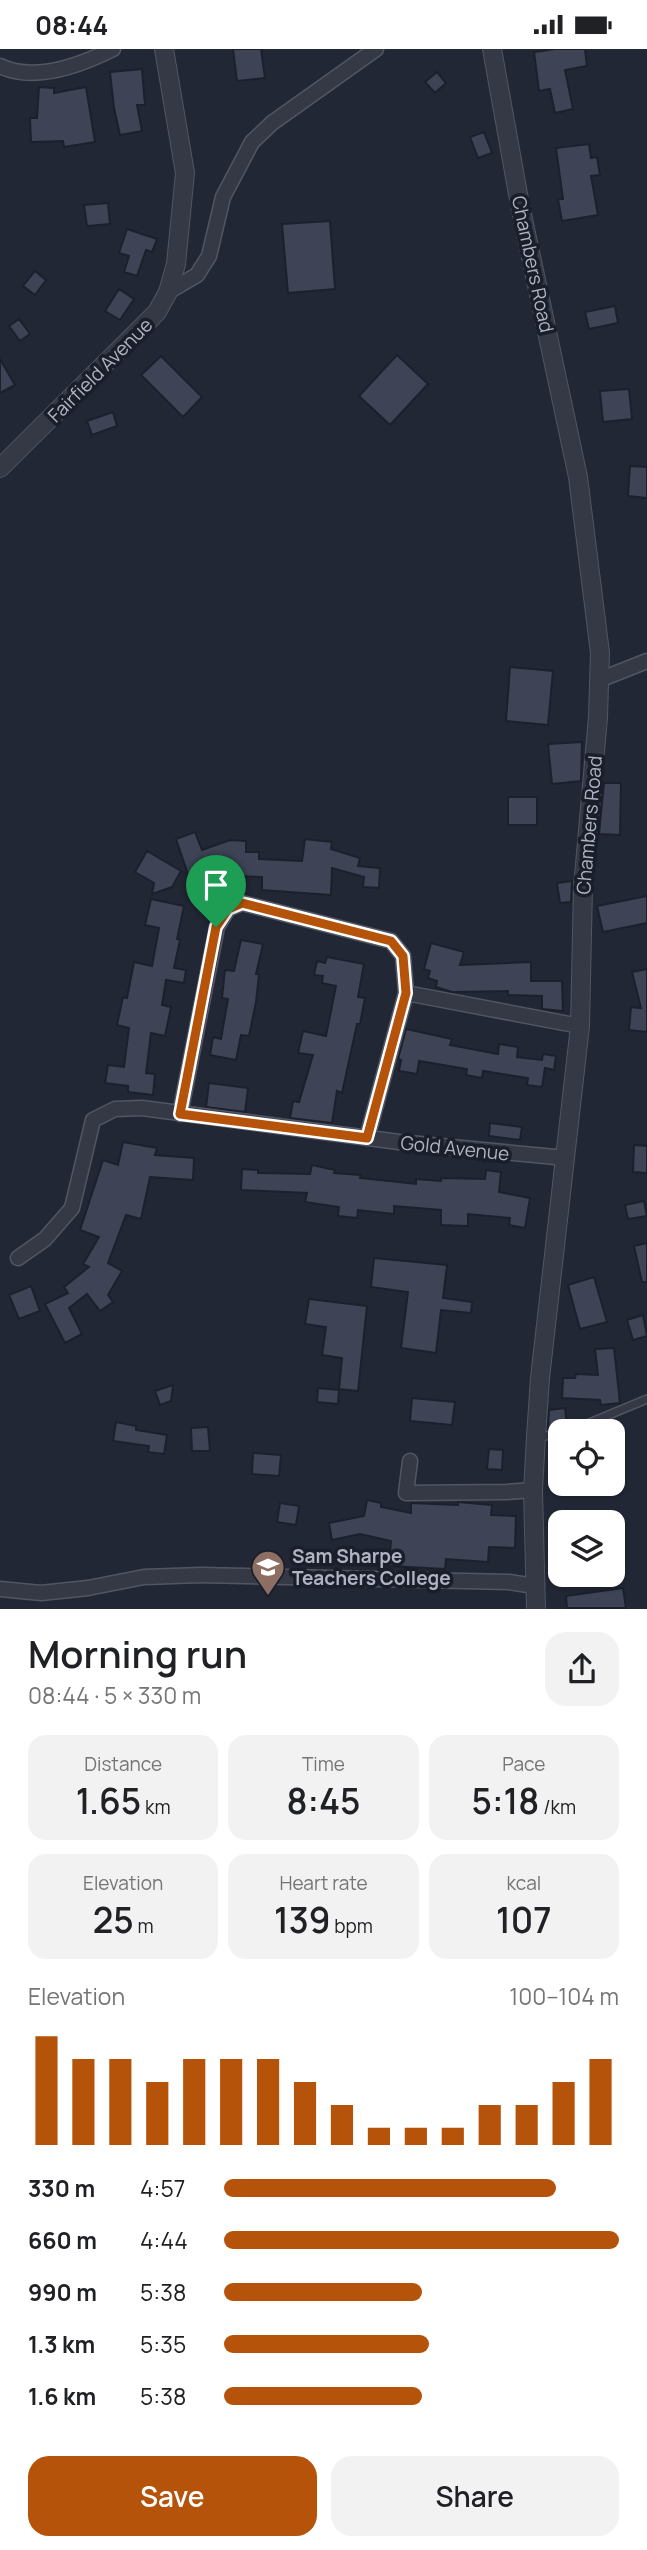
<!DOCTYPE html>
<meta charset="utf-8">
<style>
:root{--surface:#fff;--page:#f2f2f2;--text:#202124;--muted:#757577;--accent:#b45309}
body{margin:0;font-family:Manrope,sans-serif;background:var(--page);color:var(--text);height:100vh;display:flex;flex-direction:column;font-size:26px;white-space:nowrap}
*{box-sizing:border-box;margin:0}
p{font-size:23px;color:var(--muted)}
.icon{flex:none;width:38px;height:38px;fill:none;stroke:currentColor;stroke-width:2;stroke-linecap:round;stroke-linejoin:round}
.map{position:relative;height:1560px;overflow:hidden}
.details{display:flex;flex-direction:column;background:var(--surface);flex:1}
.details>*{flex:none}
.tools{position:absolute;left:548px;top:1370px;display:grid;gap:14px}
.tools a{display:grid;place-items:center;width:77px;height:77px;border-radius:14px;background:var(--surface);box-shadow:0 2px 5px #0004;font-size:35px}
.pin{position:absolute;display:grid;place-items:center;width:60px;height:60px;color:#fff;margin:-72px -30px;border-radius:50% 50% 50% 0;rotate:-45deg;box-shadow:0 0 7px #0007}
.pin .icon{rotate:45deg}
.round{display:grid;place-items:center;flex:none;width:74px;height:74px;border-radius:21px;background:var(--page)}
.summary{display:flex;align-items:center;justify-content:space-between;height:119px;padding:0 28px}
h1{font-size:38px;font-weight:600;line-height:52px}
.figures{display:grid;grid-template-columns:repeat(3,1fr);gap:10px;height:119px;padding:7px 28px}
.figures div{display:grid;align-content:center;border-radius:18px;background:var(--page);text-align:center}
.figures b{font-size:35px;font-weight:600}
.figures small{font-size:19px;font-weight:400}
.figures p{font-size:19px}
.chart{height:196px;padding:14px 28px}
.chart p{display:flex;justify-content:space-between}
.chart svg{width:100%;height:126px;margin-top:7px;stroke:var(--accent);stroke-width:6}
.primary-button{display:flex;gap:14px;margin-top:auto;padding:14px 28px}
.primary-button a{flex:1;height:80px;border-radius:21px;background:var(--accent);color:#fff;font-size:28px;font-weight:600;line-height:80px;text-align:center}
.primary-button a+a{background:var(--page);color:var(--text)}
ul{padding:0 28px;list-style:none;font-size:23px}
li{display:grid;grid-template-columns:112px 84px 1fr;align-items:center;height:52px}
li i{height:18px;border-radius:9px;background:var(--accent)}
.status{display:flex;justify-content:space-between;align-items:center;height:49px;padding:0 35px;background:var(--surface);direction:ltr}
.status svg{height:19px;fill:currentColor}
.map>svg:first-child{display:block}
</style>
<div class="status"><b>08:44</b><svg viewBox="0 0 49 12"><path d="M0 12V9h3v3zM5 12V6h3v6zM10 12V3h3v9zM15 12V0h3v12zM26 1h20v11H26zM47 4h2v5h-2z"/></svg></div>
<div class="map">
<svg width="647" height="1560" viewBox="0 0 647 1560">
<rect width="100%" height="100%" fill="#222735"/>
<!-- building -->
<path fill="#3e4455" stroke="#1c202c" stroke-width="2" d="M 233,0 L 261,0 L 265,29 L 237,32 Z
M 555,0 L 585,0 L 587,17 L 565,21 L 573,60 L 555,64 L 550,40 L 539,42 L 534,3 Z
M 142,20 L 145,56 L 137,56 L 142,82 L 120,86 L 114,59 L 110,23 Z
M 437,23 L 446,34 L 435,44 L 425,33 Z
M 39,38 L 54,39 L 54,44 L 86,38 L 95,93 L 64,98 L 63,92 L 31,93 L 30,69 L 37,69 Z
M 484,83 L 492,104 L 478,109 L 470,88 Z
M 589,95 L 591,109 L 597,108 L 600,126 L 591,127 L 598,166 L 562,172 L 558,150 L 563,150 L 556,99 Z
M 108,154 L 110,175 L 87,177 L 84,156 Z
M 330,172 L 335,240 L 288,244 L 282,175 Z
M 127,180 L 157,190 L 152,203 L 146,201 L 137,227 L 124,223 L 129,207 L 119,204 Z
M 35,222 L 46,231 L 35,246 L 23,237 Z
M 119,240 L 134,250 L 120,271 L 105,262 Z
M 615,257 L 618,274 L 589,280 L 585,263 Z
M 19,270 L 30,285 L 20,292 L 9,277 Z
M 397,306 L 428,335 L 390,376 L 359,347 Z
M 161,307 L 202,348 L 183,368 L 141,326 Z
M 0,310 L 15,336 L 0,344 Z
M 629,340 L 632,370 L 603,373 L 600,342 Z
M 113,363 L 117,377 L 92,386 L 87,372 Z
M 630,417 L 647,418 L 647,449 L 628,447 Z
M 510,618 L 553,622 L 548,676 L 506,672 Z
M 582,693 L 581,732 L 552,735 L 548,695 Z
M 604,734 L 621,734 L 620,786 L 599,785 Z
M 508,748 L 537,748 L 537,776 L 508,776 Z
M 195,783 L 202,801 L 230,791 L 246,792 L 246,803 L 259,803 L 259,810 L 302,812 L 305,790 L 332,793 L 331,800 L 360,809 L 358,817 L 380,819 L 379,839 L 363,838 L 364,828 L 332,819 L 331,846 L 262,841 L 262,828 L 234,827 L 234,815 L 190,831 L 176,790 Z
M 147,802 L 181,822 L 172,838 L 152,845 L 154,834 L 135,823 Z
M 572,832 L 571,853 L 560,854 L 557,834 Z
M 647,847 L 647,874 L 603,883 L 597,857 Z
M 151,850 L 184,857 L 177,890 L 180,891 L 174,919 L 186,921 L 184,934 L 166,931 L 162,956 L 171,958 L 165,987 L 151,984 L 146,1024 L 155,1025 L 153,1046 L 128,1043 L 128,1037 L 105,1034 L 108,1016 L 124,1018 L 129,979 L 117,976 L 123,948 L 127,949 L 134,913 L 152,917 L 159,879 L 145,876 Z
M 241,891 L 263,895 L 256,925 L 259,925 L 256,953 L 249,987 L 241,986 L 236,1011 L 210,1006 L 213,988 L 221,990 L 228,950 L 222,949 L 225,921 L 234,922 Z
M 431,894 L 464,903 L 460,916 L 531,913 L 531,932 L 562,932 L 563,962 L 542,960 L 542,947 L 508,946 L 508,942 L 452,943 L 436,938 L 437,932 L 428,929 L 430,922 L 424,920 Z
M 327,908 L 364,915 L 358,948 L 365,949 L 360,975 L 357,975 L 342,1044 L 337,1042 L 332,1074 L 290,1069 L 293,1052 L 299,1053 L 313,1006 L 298,1004 L 303,982 L 326,987 L 336,937 L 322,934 L 323,927 L 314,926 L 317,912 L 325,914 Z
M 647,920 L 647,983 L 629,981 L 631,958 L 641,959 L 632,923 Z
M 406,980 L 452,990 L 450,996 L 498,1005 L 499,995 L 518,998 L 517,1008 L 542,1011 L 543,1005 L 556,1007 L 554,1021 L 545,1019 L 542,1038 L 527,1036 L 528,1029 L 483,1022 L 482,1029 L 466,1026 L 467,1020 L 419,1012 L 417,1025 L 399,1022 L 401,1011 L 398,1010 Z
M 209,1034 L 248,1039 L 245,1063 L 206,1058 Z
M 490,1074 L 522,1078 L 520,1091 L 489,1087 Z
M 123,1093 L 157,1099 L 155,1106 L 194,1109 L 193,1131 L 150,1128 L 141,1170 L 126,1166 L 108,1214 L 122,1222 L 108,1246 L 113,1253 L 100,1262 L 87,1245 L 69,1259 L 82,1285 L 65,1294 L 45,1255 L 68,1244 L 64,1238 L 89,1218 L 83,1215 L 99,1188 L 80,1181 L 103,1111 L 118,1116 Z
M 634,1096 L 647,1097 L 647,1124 L 633,1123 Z
M 312,1116 L 335,1121 L 334,1124 L 361,1126 L 360,1129 L 416,1135 L 416,1130 L 441,1132 L 441,1129 L 485,1130 L 486,1121 L 501,1123 L 499,1143 L 530,1149 L 525,1179 L 509,1176 L 510,1169 L 468,1165 L 468,1177 L 441,1176 L 441,1161 L 394,1157 L 394,1165 L 358,1161 L 357,1169 L 338,1167 L 339,1158 L 305,1153 L 307,1144 L 241,1141 L 242,1120 L 258,1121 L 258,1124 L 310,1125 Z
M 644,1152 L 647,1167 L 628,1170 L 625,1156 Z
M 647,1194 L 647,1233 L 642,1233 L 634,1197 Z
M 374,1209 L 447,1216 L 443,1249 L 472,1253 L 471,1264 L 441,1261 L 436,1304 L 401,1299 L 408,1243 L 371,1238 Z
M 594,1228 L 607,1273 L 580,1280 L 568,1236 Z
M 31,1237 L 40,1262 L 19,1270 L 9,1246 Z
M 309,1250 L 367,1257 L 358,1342 L 339,1340 L 342,1309 L 322,1306 L 326,1278 L 305,1275 Z
M 643,1266 L 647,1287 L 633,1291 L 627,1271 Z
M 614,1299 L 620,1354 L 601,1356 L 600,1351 L 562,1349 L 563,1329 L 575,1329 L 576,1325 L 598,1326 L 595,1300 Z
M 173,1336 L 171,1352 L 160,1356 L 155,1342 Z
M 318,1339 L 339,1341 L 338,1355 L 317,1353 Z
M 412,1349 L 455,1353 L 452,1376 L 410,1372 Z
M 565,1359 L 567,1377 L 548,1380 L 549,1361 Z
M 116,1373 L 136,1377 L 136,1381 L 167,1386 L 164,1405 L 148,1403 L 149,1397 L 113,1392 Z
M 208,1378 L 210,1402 L 192,1402 L 191,1379 Z
M 489,1400 L 503,1401 L 502,1421 L 487,1420 Z
M 253,1404 L 281,1406 L 279,1427 L 252,1425 Z
M 367,1451 L 381,1454 L 381,1458 L 411,1464 L 411,1454 L 458,1456 L 458,1453 L 492,1456 L 491,1466 L 516,1467 L 515,1499 L 489,1498 L 488,1513 L 446,1510 L 445,1520 L 389,1517 L 391,1492 L 360,1485 L 332,1491 L 329,1474 L 364,1467 Z
M 280,1454 L 299,1457 L 296,1476 L 277,1473 Z
M 623,1539 L 626,1559 L 567,1559 L 566,1547 Z"/>
<g fill="none" stroke-linecap="round" stroke-linejoin="round">
<defs>
<path id="service" d="M 570,1382 L 647,1350
M 537,1388 L 560,1385"/>
<path id="minor" d="M 0,17 C 35,34 81,16 113,0
M 168,243 L 197,226 L 209,207 L 223,148 L 252,93 L 272,74 L 376,0
M 599,631 L 647,612
M 406,944 L 580,977
M 180,1065 L 217,878 L 228,860 L 242,854 L 391,892 L 403,907 L 406,944 L 367,1089
M 18,1209 L 45,1190 L 72,1159 L 93,1071 L 115,1060 L 142,1059 L 399,1093 L 566,1109
M 410,1412 L 406,1444 L 506,1443 L 533,1441
M 0,1540 L 41,1544 L 88,1539 L 144,1528 L 201,1526 L 509,1533 L 534,1537"/>
<path id="tertiary" d="M 492,0 L 520,156 L 578,428 L 600,604 L 598,668 L 583,838 L 580,977 L 540,1329 L 536,1388 L 533,1441 L 536,1560
M 0,419 L 157,263 L 168,243 L 176,215 L 185,124 L 164,0"/>
</defs>
<!-- service casing -->
<use href="#service" stroke="#525663" stroke-width="10"/>
<!-- minor casing -->
<use href="#minor" stroke="#525663" stroke-width="17"/>
<!-- tertiary casing -->
<use href="#tertiary" stroke="#525663" stroke-width="20"/>
<!-- service -->
<use href="#service" stroke="#353946" stroke-width="7"/>
<!-- minor -->
<use href="#minor" stroke="#353946" stroke-width="14"/>
<!-- tertiary -->
<use href="#tertiary" stroke="#353946" stroke-width="18"/>
</g>
<g fill="none" stroke-linecap="round" stroke-linejoin="round">
<defs>
<path id="route" d="M 242,854 L 391,892 L 403,907 L 406,944 L 367,1089 L 180,1065 L 216,878 L 228,860 Z"/>
</defs>
<!-- route casing -->
<use href="#route" stroke="#fff" stroke-width="14"/>
<!-- route -->
<use href="#route" stroke="#b45309" stroke-width="9"/>
</g>
<!-- icons -->
<defs>
<symbol id="university-pin" viewBox="-11 -11 22 30"><path d="M0 17L-7.5 6A9.5 9.5 0 1 1 7.5 6Z" fill="#8d6e63" stroke="#1a1e2a"/><path d="M0-5L7-2L0 1L-7-2ZM-4 1L0 2.5L4 1V4Q0 6-4 4Z" fill="#fff"/></symbol>
</defs>
<g fill-rule="evenodd">
<use href="#university-pin" x="249" y="1499" width="38" height="52"/>
</g>
<g text-anchor="middle" dominant-baseline="central" stroke-width="7" stroke-linejoin="round" paint-order="stroke">
<!-- street labels -->
<g font-size="19" fill="#afb3c2" stroke="#1a1e2a">
<text transform="translate(533 215) rotate(78)">Chambers Road</text>
<text transform="translate(100 321) rotate(-45)">Fairfield Avenue</text>
<text transform="translate(589 776) rotate(-85)">Chambers Road</text>
<text transform="translate(455 1099) rotate(6)">Gold Avenue</text>
</g>
<!-- poi labels -->
<g font-size="19" font-weight="bold" fill="#afb3c2" stroke="#1a1e2a" text-anchor="start">
<text x="292" y="1507">Sam Sharpe<tspan x="292" dy="22">Teachers College</tspan></text>
</g>
</g>
</svg>
<div class="tools">
<a><svg class="icon" aria-label="locate" viewBox="0 0 24 24"><circle cx="12" cy="12" r="6"/><path d="M12 2v4M12 18v4M2 12h4M18 12h4"/></svg></a>
<a><svg class="icon" aria-label="layers" viewBox="0 0 24 24"><path d="M12 4l9 5-9 5-9-5zM3 14l9 5 9-5"/></svg></a>
</div>
<div class="pin" style="left:216px;top:878px;background:#1e9e55"><svg class="icon" aria-label="arrive" viewBox="0 0 24 24"><path d="M6 21V4h12l-3 4 3 4H6"/></svg></div>
</div>
<section class="details">
<div class="summary"><div><h1>Morning run</h1><p>08:44 · 5 × 330 m</p></div><a class="round"><svg class="icon" aria-label="share" viewBox="0 0 24 24"><path d="M12 15V3M7 8l5-5 5 5M5 13v7h14v-7"/></svg></a></div>
<div class="figures">
<div><p>Distance</p><b>1.65<small> km</small></b></div>
<div><p>Time</p><b>8:45</b></div>
<div><p>Pace</p><b>5:18<small> /km</small></b></div>
</div>
<div class="figures">
<div><p>Elevation</p><b>25<small> m</small></b></div>
<div><p>Heart rate</p><b>139<small> bpm</small></b></div>
<div><p>kcal</p><b>107</b></div>
</div>
<div class="chart"><p><span>Elevation</span>100–104 m</p>
<svg viewBox="0 0 160 44" preserveAspectRatio="none"><path d="M5 44V6M15 44V14M25 44V14M35 44V22M45 44V14M55 44V14M65 44V14M75 44V22M85 44V30M95 44V38M105 44V38M115 44V38M125 44V30M135 44V30M145 44V22M155 44V14"/></svg>
</div>
<ul>
<li><b>330 m</b>4:57<i style="width:84%"></i></li>
<li><b>660 m</b>4:44<i style="width:100%"></i></li>
<li><b>990 m</b>5:38<i style="width:50%"></i></li>
<li><b>1.3 km</b>5:35<i style="width:52%"></i></li>
<li><b>1.6 km</b>5:38<i style="width:50%"></i></li>
</ul>
<div class="primary-button"><a>Save</a><a>Share</a></div>
</section>
